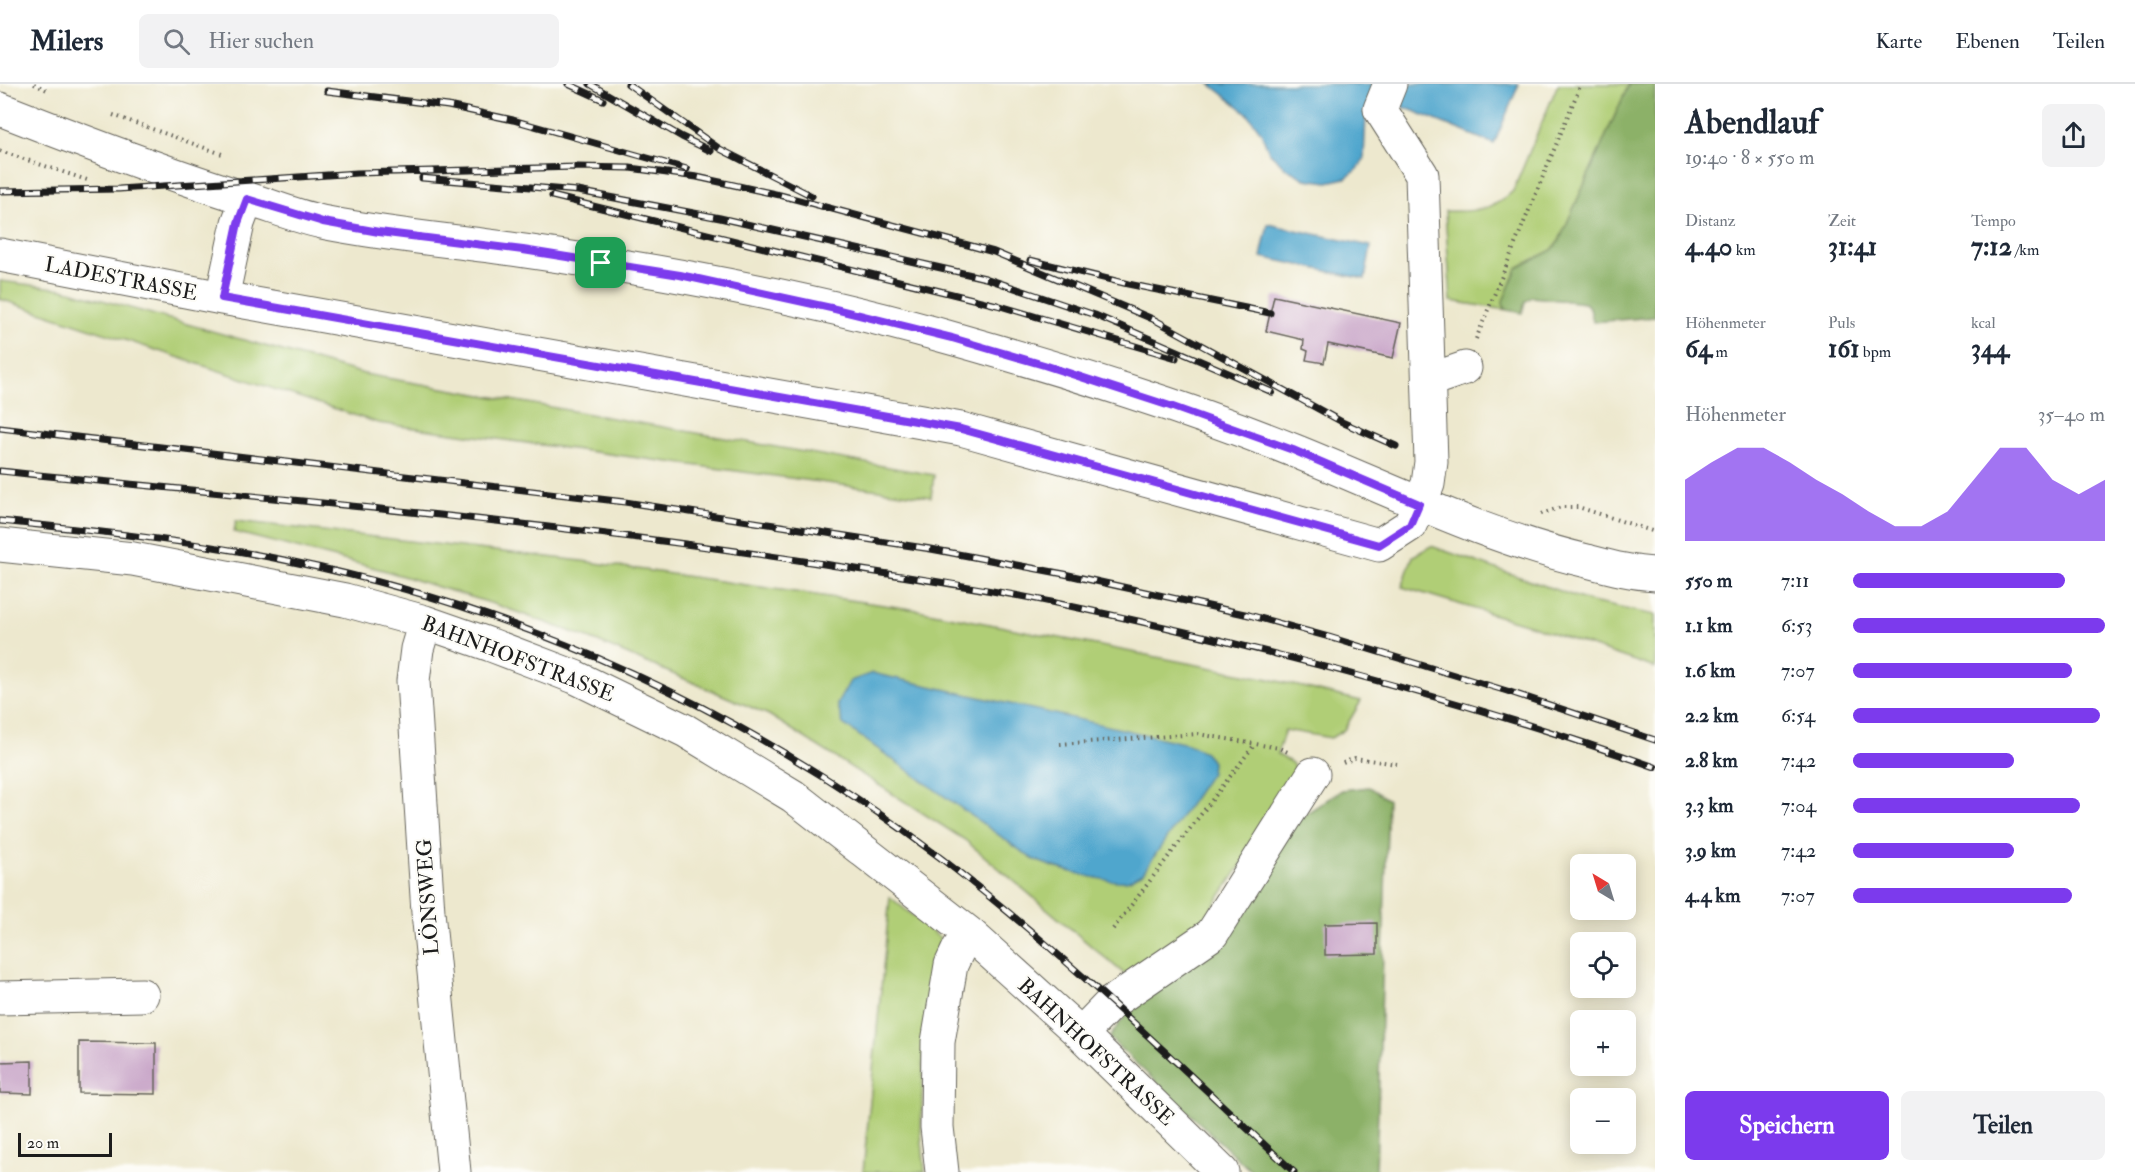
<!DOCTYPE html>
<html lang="de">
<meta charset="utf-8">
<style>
:root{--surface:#fff;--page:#f2f2f3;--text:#1f2937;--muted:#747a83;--line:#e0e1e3;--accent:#7c3aed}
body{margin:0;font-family:"IM FELL Double Pica",serif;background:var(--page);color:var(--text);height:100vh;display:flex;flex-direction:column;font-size:22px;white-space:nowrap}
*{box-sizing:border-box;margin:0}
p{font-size:20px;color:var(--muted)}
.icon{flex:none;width:33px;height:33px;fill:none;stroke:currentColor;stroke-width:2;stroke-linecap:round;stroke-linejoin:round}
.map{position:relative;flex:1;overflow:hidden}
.sheet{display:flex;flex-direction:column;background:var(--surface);width:480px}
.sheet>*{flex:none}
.needle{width:39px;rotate:322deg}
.fabs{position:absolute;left:1570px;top:770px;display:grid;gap:12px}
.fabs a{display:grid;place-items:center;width:66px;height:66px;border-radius:9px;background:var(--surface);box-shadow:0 3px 15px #0003;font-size:30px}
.scale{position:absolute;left:18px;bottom:15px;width:94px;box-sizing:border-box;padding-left:6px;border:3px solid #1c1c1c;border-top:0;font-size:16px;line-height:21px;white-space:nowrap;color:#1c1c1c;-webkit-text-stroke:4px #fdfcf7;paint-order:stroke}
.pin{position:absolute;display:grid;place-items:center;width:51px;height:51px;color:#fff;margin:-26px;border-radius:12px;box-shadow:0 3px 9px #0006}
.round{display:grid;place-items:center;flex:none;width:63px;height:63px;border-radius:9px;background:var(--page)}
.summary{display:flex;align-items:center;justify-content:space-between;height:102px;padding:0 30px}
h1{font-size:33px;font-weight:700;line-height:45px}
.figures{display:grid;grid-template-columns:repeat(3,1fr);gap:9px;height:102px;padding:6px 30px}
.figures div{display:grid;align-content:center}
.figures b{font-size:26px;font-weight:700}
.figures small{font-size:16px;font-weight:400}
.figures p{font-size:16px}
.chart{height:168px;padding:12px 30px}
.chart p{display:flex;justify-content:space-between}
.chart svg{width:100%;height:108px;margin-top:6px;fill:var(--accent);opacity:.7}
.cta{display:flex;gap:12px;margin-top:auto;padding:12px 30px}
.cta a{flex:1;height:69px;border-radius:9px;background:var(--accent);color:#fff;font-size:24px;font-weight:700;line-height:69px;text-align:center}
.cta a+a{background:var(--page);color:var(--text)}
ul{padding:0 30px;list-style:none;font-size:20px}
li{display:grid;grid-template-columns:96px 72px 1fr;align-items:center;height:45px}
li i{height:15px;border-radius:8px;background:var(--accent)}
header{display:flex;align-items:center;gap:36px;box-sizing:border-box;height:84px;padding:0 30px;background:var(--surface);border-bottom:2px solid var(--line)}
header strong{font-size:28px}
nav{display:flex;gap:33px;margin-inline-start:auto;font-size:21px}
.search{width:420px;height:54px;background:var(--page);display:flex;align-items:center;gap:15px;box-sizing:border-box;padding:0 21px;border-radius:9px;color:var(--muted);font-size:22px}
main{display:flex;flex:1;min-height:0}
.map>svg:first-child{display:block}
</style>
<header>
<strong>Milers</strong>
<div class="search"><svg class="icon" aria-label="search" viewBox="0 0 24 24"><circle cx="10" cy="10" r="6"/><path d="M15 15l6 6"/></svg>Hier suchen</div>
<nav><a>Karte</a><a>Ebenen</a><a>Teilen</a></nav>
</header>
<main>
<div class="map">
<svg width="1655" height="1088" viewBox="0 0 1655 1088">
<rect width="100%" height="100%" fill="#fdfcf7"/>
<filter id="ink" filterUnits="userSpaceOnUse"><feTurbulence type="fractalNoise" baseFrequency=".0167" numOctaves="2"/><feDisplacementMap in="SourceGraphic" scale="12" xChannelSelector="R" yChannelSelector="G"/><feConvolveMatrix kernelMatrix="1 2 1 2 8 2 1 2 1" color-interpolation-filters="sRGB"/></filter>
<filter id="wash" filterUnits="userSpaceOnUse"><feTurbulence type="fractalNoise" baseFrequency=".008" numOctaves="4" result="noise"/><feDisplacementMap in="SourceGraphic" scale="24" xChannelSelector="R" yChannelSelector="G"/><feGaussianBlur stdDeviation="1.35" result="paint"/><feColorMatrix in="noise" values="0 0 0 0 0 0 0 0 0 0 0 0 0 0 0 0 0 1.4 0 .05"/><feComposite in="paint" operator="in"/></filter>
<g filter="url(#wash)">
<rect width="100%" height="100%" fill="#ede8ce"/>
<!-- green -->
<path fill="#b0ce76" stroke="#667549" stroke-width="1.5" d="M 1558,0 L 1629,0 L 1559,157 L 1552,166 L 1530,177 L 1504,224 L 1507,226 L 1451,217 L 1445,127 C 1472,128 1493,127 1513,107 Z
M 0,197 L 63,205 L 364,290 L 934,391 L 931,413 L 378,339 L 0,215 Z
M 236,437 L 582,477 L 918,526 L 1269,595 L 1361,617 L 1344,646 L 1331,654 L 1285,646 L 1277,670 L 1292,679 L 1300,694 L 1200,842 L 1128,893 L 965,756 L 769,631 L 591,555 L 500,522 L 383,486 L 234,448 Z
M 1431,462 L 1591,518 L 1655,531 L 1655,584 L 1532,542 L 1402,503 L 1413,472 Z
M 890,813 L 940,854 L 924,959 L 921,1048 L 925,1088 L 863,1088 Z"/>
<!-- forest -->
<path fill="#8cb167" stroke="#546642" stroke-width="1.5" d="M 1629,0 L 1655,0 L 1655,233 L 1593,238 L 1590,224 L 1585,219 L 1532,213 L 1525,218 L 1522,229 L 1507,226 L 1503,221 L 1503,217 L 1517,184 L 1552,166 L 1559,157 Z
M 1369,703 L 1388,716 L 1376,1088 L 1252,1088 L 1109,954 L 1131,923 L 1299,734 L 1342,706 Z"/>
<!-- water -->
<path fill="#50a6cd" stroke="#366174" stroke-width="1.5" d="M 1210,0 L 1377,0 L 1366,31 L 1364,75 L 1358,85 L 1346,94 L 1328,98 L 1305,95 L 1287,85 L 1269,68 L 1261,48 L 1247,29 Z
M 1402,0 L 1519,0 L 1494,60 L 1394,19 Z
M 1268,140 L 1371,162 L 1365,195 L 1261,173 Z
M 872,589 L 1188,660 L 1205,668 L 1212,678 L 1211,689 L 1143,789 C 1138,791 1132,796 1126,797 C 1106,799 1049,783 1031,774 L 843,640 L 837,620 L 850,597 Z"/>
<g id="blocks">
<!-- building -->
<path fill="#c6a1c6" d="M 1274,212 L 1401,239 L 1393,274 L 1328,260 L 1324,279 L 1306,276 L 1308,267 L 1303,265 L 1304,256 L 1266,247 Z
M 1377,839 L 1377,870 L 1325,871 L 1325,840 Z
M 79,958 L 156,959 L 156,1010 L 79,1009 Z
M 32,977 L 32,1010 L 0,1009 L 0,978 Z"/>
</g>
</g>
<g filter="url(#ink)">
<use href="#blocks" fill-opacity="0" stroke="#65635a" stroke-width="1.5"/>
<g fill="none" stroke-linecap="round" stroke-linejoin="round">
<defs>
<path id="minor" d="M 0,25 C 81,57 162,88 245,114 C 272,122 300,134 327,139 C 393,152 459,157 525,167 C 671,188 816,215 958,256 C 1071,288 1186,323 1295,367 C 1392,406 1485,453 1587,477 C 1610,483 1632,489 1655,490
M 0,171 L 222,214 L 961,345 L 1379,461 L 1410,441 L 1428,400 L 1431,378 L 1422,91 L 1380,25 L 1390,0
M 222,214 L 238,139 L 247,115
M 1430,296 L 1465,284
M 0,461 L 133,475 L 345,516 L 425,538 L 491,561 L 575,593 L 686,647 L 793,712 L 970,850 L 1081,950 L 1222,1088
M 425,538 L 417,565 L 413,597 L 428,828 L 454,1088
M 0,914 L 142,911
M 1081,950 L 1111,919 L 1212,850 L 1313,690
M 942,1088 L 937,1043 L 938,958 L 951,881 L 959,864 L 970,850"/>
</defs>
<!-- minor casing -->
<use href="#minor" stroke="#65635a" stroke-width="35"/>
<!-- path -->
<path stroke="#65635a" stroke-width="4" stroke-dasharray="1.5 4.5" stroke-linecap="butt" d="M 34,0 L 47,6
M 113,31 L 222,70
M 0,67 L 87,96
M 1476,255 L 1581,0
M 1541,430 L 1561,423 L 1578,423 L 1655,448
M 1060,660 L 1198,650 L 1279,664 L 1290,669
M 1343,679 L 1355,674 L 1397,680
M 1113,845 L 1255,660"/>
<!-- minor -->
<use href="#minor" stroke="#fff" stroke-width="33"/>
<defs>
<path id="rail" d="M 568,0 L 603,16
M 590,0 L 682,53 L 711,67
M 628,0 L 720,65 L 812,112
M 327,7 L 448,22 L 513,36 L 687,85
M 422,94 L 578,107 L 720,134 L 985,194 L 1095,231 L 1272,308
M 0,107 L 119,105 L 357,89 L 577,83 L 630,84 L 697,93 L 780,111 L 994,168 L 1155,236 L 1344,339 L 1396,362
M 552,112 L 997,221 L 1176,274
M 1030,176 L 1128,200 L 1270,229
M 0,344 L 625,418 L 931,465 L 1064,490 L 1249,531 L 1329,553 L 1507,607 L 1655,656
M 0,387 C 272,415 546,437 817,479 C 895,491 973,502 1051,518 C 1255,561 1458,614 1655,683
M 0,437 C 96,447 194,457 289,477 C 525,525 750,629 942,775 C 1067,871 1179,982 1294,1088"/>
</defs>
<!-- rail casing -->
<use href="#rail" stroke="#1c1c1c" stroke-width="7"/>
<!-- rail -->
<use href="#rail" stroke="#fdfcf7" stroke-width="4.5" stroke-dasharray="14" stroke-linecap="butt"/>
</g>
</g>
<g fill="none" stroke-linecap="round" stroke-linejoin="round" filter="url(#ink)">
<defs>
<path id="route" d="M 247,115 L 323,138 L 379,148 L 523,166 L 680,191 L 831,224 L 952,254 L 1044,281 L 1170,322 L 1293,366 L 1419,420 L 1410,441 L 1379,461 L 961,345 L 222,214 L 238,139 Z"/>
</defs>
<!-- route casing -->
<use href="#route" stroke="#fff" stroke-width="12"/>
<!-- route -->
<use href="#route" stroke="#7c3aed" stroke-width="8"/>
</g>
<g text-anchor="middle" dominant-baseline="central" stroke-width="4.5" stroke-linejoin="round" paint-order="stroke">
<!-- street labels -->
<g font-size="21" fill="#1c1c1c" stroke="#fdfcf7">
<text transform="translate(121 195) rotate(11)">LADESTRASSE</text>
<text transform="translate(518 575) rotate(21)">BAHNHOFSTRASSE</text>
<text transform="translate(428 813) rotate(-94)">LÖNSWEG</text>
<text transform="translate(1096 968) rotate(43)">BAHNHOFSTRASSE</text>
</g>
</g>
</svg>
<div class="fabs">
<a><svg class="needle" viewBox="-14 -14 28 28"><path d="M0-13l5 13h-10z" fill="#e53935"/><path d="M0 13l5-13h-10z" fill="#747a83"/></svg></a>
<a><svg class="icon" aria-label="locate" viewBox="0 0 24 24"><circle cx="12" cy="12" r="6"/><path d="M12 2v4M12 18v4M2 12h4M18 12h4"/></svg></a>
<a>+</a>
<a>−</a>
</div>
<div class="scale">20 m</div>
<div class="pin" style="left:601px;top:179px;background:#1e9e55"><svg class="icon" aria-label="arrive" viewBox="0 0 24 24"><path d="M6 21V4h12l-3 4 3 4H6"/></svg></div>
</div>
<section class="sheet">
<div class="summary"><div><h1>Abendlauf</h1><p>19:40 · 8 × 550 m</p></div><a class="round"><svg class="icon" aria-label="share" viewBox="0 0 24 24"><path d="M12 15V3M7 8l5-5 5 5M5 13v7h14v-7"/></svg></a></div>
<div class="figures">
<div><p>Distanz</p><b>4.40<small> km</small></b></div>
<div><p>Zeit</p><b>31:41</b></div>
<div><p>Tempo</p><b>7:12<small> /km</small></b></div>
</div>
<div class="figures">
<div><p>Höhenmeter</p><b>64<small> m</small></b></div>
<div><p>Puls</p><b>161<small> bpm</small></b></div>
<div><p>kcal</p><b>344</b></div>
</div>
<div class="chart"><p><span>Höhenmeter</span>35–40 m</p>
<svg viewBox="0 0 160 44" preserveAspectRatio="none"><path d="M0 44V19L10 12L20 6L30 6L40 12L50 19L60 25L70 32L80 38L90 38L100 32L110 19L120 6L130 6L140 19L150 25L160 19V44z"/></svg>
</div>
<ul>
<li><b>550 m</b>7:11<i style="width:84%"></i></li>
<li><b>1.1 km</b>6:53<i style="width:100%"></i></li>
<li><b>1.6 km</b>7:07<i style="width:87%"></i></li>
<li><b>2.2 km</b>6:54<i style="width:98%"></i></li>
<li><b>2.8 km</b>7:42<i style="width:64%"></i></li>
<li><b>3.3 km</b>7:04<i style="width:90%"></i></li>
<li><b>3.9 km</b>7:42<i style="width:64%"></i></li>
<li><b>4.4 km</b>7:07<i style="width:87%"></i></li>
</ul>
<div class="cta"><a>Speichern</a><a>Teilen</a></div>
</section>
</main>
